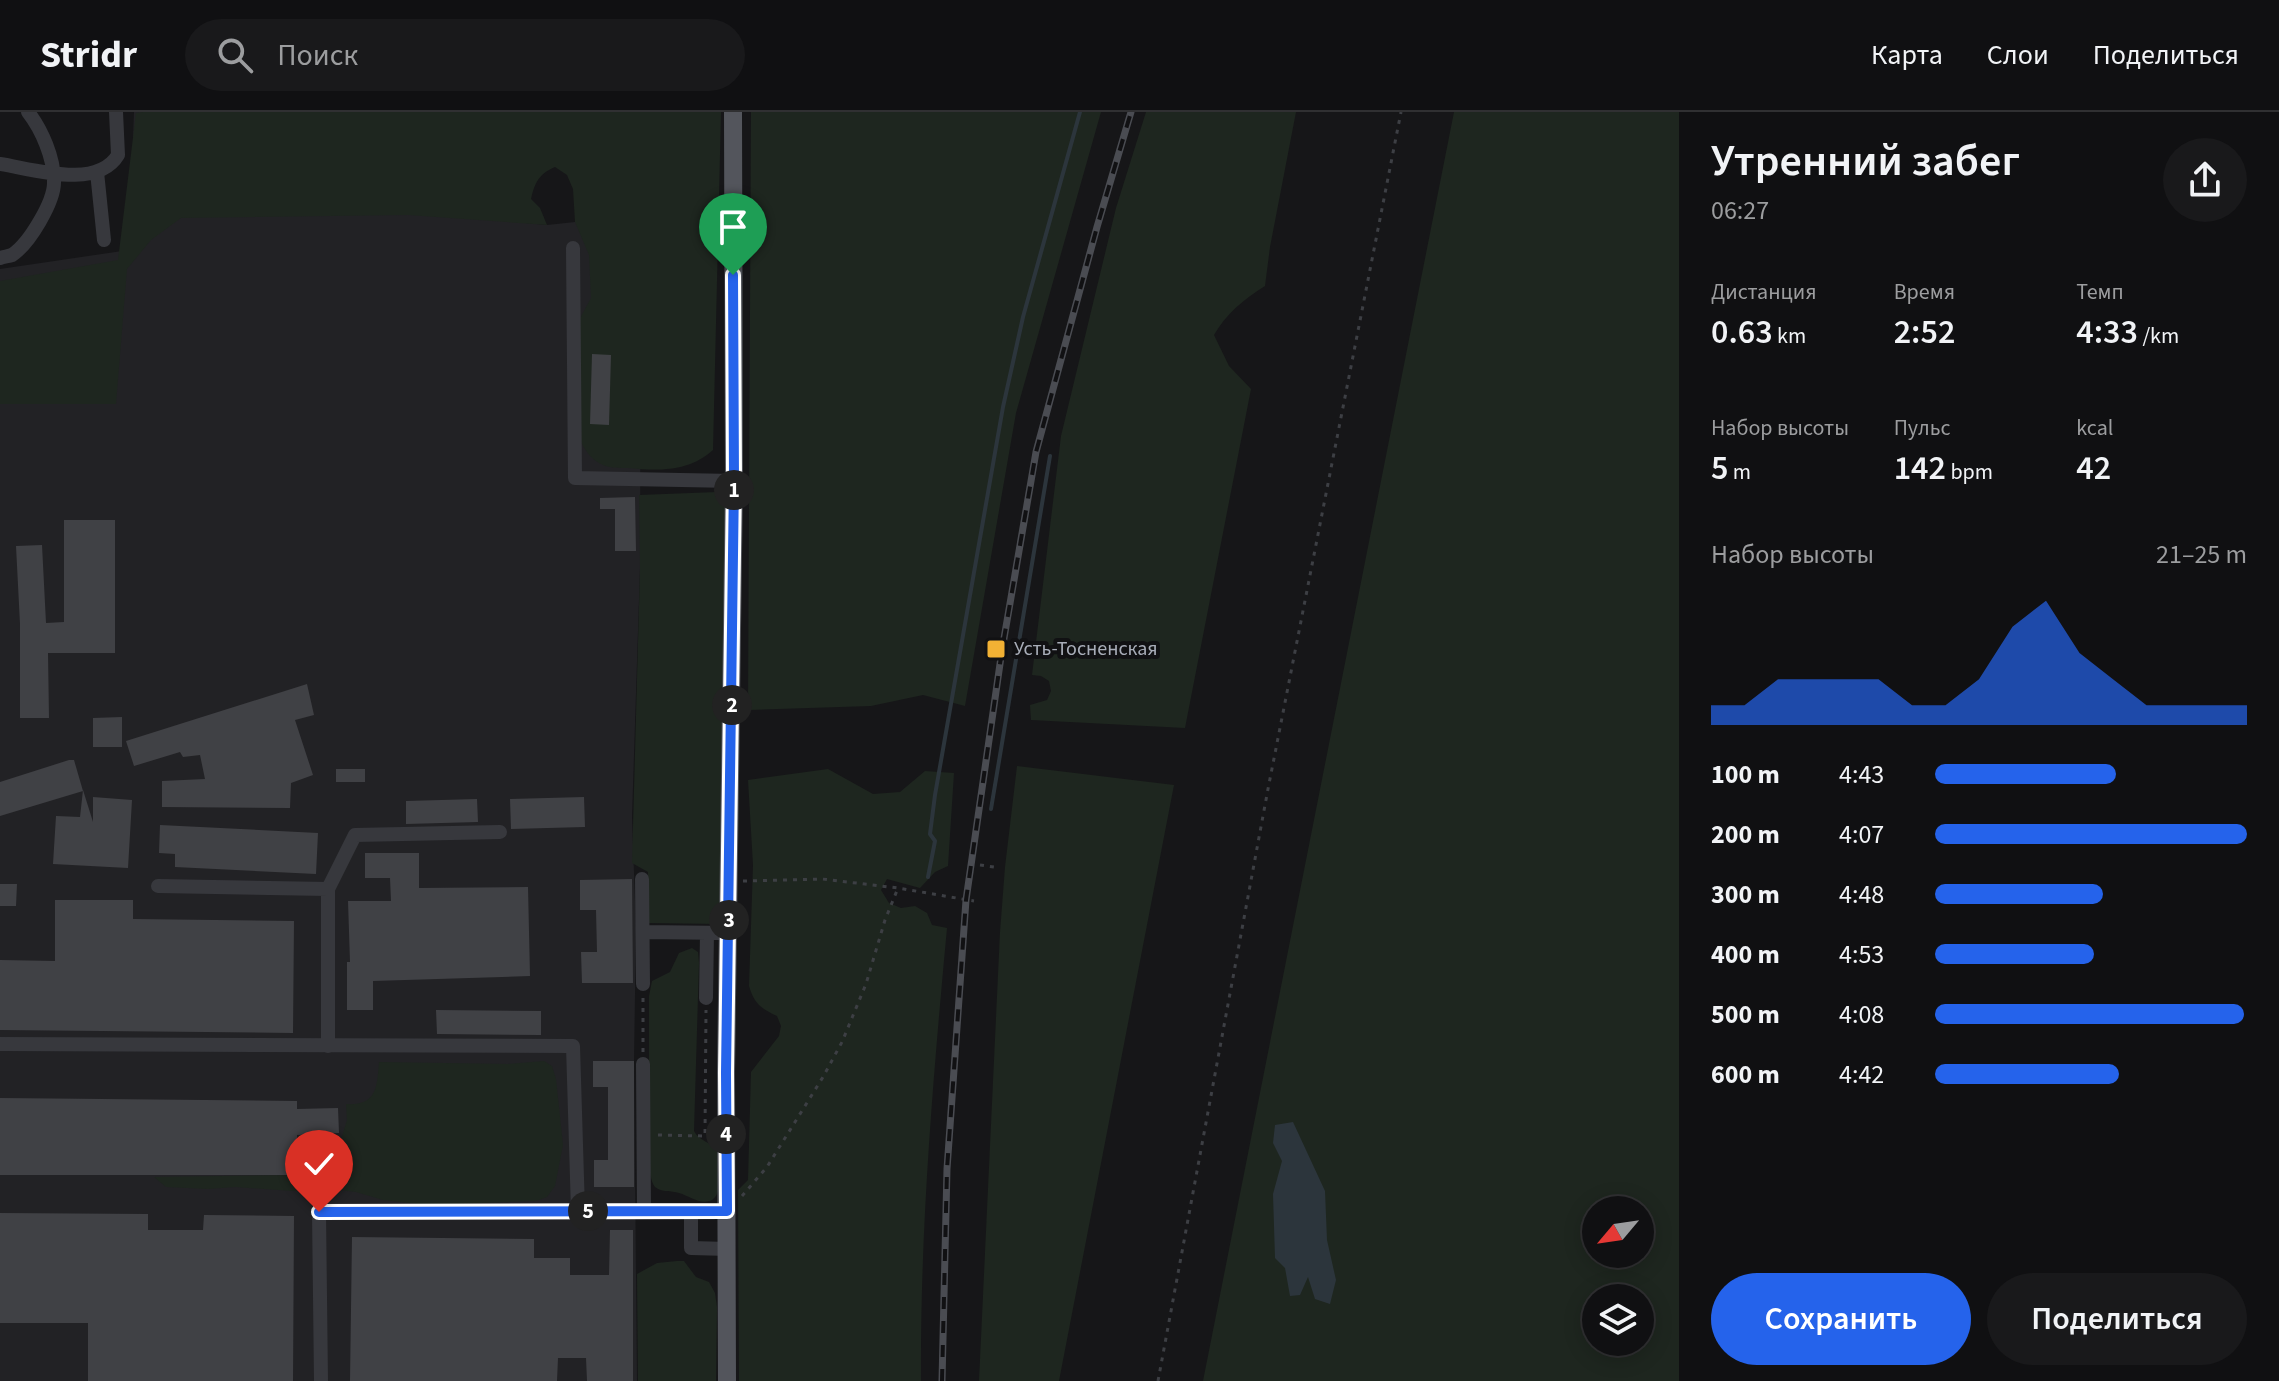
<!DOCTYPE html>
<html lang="ru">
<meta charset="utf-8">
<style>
:root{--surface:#101012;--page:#19191b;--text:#f1f3f6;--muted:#9c9d9f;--line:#303032;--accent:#2563eb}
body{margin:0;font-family:"Source Sans 3",sans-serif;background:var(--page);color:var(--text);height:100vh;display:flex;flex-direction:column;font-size:30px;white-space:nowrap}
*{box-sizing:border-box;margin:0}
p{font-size:26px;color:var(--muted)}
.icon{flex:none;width:44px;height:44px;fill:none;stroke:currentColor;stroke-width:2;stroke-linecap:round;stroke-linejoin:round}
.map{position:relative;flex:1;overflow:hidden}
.side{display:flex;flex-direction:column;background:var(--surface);width:600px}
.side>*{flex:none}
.needle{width:52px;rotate:241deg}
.controls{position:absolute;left:1582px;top:1084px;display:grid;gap:16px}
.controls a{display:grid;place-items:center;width:72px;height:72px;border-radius:50%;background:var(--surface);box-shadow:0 4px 20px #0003,0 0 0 2px var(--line);font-size:40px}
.pin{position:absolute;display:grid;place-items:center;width:68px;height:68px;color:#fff;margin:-82px -34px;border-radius:50% 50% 50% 0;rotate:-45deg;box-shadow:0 0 8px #0007}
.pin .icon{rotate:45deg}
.km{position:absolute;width:40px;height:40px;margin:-20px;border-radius:50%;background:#222;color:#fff;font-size:22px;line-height:40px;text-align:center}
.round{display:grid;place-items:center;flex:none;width:84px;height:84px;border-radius:42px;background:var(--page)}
.summary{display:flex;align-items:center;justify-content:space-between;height:136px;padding:0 32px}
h1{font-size:44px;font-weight:600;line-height:60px}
.figures{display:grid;grid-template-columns:repeat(3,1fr);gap:12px;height:136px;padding:8px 32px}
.figures div{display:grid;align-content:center}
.figures b{font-size:34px;font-weight:600}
.figures small{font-size:22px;font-weight:400}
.figures p{font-size:22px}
.chart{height:224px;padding:16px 32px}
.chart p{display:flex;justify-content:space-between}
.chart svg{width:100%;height:144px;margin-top:8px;fill:var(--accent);opacity:.7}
.action{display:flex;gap:16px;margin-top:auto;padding:16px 32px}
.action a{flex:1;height:92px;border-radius:48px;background:var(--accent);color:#fff;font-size:32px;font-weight:600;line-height:92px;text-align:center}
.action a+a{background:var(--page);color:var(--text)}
ul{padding:0 32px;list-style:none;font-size:26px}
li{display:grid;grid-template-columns:128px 96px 1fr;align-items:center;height:60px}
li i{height:20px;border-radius:10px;background:var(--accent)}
header{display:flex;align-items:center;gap:48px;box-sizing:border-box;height:112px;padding:0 40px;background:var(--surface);border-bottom:2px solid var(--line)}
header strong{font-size:38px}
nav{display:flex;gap:44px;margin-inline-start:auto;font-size:28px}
.search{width:560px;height:72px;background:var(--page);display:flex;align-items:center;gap:20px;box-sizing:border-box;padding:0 28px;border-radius:44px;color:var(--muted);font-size:30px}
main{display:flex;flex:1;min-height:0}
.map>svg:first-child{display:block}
</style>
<header>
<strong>Stridr</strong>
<div class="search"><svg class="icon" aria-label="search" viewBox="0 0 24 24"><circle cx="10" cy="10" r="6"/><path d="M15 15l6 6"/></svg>Поиск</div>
<nav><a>Карта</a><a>Слои</a><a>Поделиться</a></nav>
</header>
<main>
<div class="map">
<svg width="1679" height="1269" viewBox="0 0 1679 1269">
<rect width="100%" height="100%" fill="#161618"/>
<!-- built -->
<path fill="#222225" d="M 134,0 L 376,0 L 421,101 L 547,113 L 575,110 L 641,108 L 640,457 L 632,705 L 636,817 L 634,949 L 637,1269 L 0,1269 L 0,157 L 129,138 Z"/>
<!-- green -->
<path fill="#1e261f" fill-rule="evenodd" d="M 143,0 L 721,0 L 713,338 C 689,360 658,359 628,356 C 620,356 609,356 603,353 C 592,348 586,340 581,330 L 578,210 L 591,186 L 589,143 L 575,110 L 573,77 L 567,63 L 555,55 C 539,62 535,70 531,87 L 540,96 L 547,113 L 408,103 L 181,106 L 151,128 L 127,157 L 116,292 L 0,292 L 0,169 L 118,148 L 136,1 Z
M 751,0 L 1101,0 L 1016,301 L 965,594 L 923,583 L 871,594 L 748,598 Z
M 1146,0 L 1296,0 L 1270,135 L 1265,174 C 1244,187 1226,202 1214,223 L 1229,254 L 1251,277 L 1185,616 L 1031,608 L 1030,593 L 1047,588 L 1051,579 L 1049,569 L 1041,564 L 1032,563 L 1061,324 L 1116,96 Z
M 1454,0 L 1679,0 L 1679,1269 L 1203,1269 ZM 1596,1098 L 1640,1098 L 1640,1142 L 1596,1142 ZM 1596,1186 L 1640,1186 L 1640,1230 L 1596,1230 Z
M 717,380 L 727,385 L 720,812 L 648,811 L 648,760 L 632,751 L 640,457 L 639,383 Z
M 1017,654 L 1174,673 L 1059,1269 L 979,1269 L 1000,820 L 1005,755 Z
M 828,657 L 873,682 L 900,680 L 925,659 L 954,661 L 948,754 L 935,760 L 920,776 L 887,767 L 881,778 L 889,791 L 901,796 L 915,794 L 927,801 L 932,813 L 947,816 C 933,967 920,1117 921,1269 L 739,1269 L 738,1078 L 748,1068 L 751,960 L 779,924 L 781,914 L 777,904 C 761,897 754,891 749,874 L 753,753 L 748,668 Z
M 692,836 L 698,840 L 699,851 L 694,1019 C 700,1031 716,1030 720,1044 C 723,1055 722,1087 709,1089 C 699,1092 689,1084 679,1081 C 671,1078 662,1081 655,1075 C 651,1070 651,1063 649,1057 L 649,884 L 652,869 L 670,860 L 679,841 Z
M 544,949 L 552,954 L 556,967 L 563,1033 L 555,1074 L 547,1085 L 536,1089 L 427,1093 L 383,1088 L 356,1080 L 330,1077 L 292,1079 L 235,1075 L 208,1077 L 166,1075 L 154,1065 L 297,1063 L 310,1068 L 304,1046 L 308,1033 L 318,1029 L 340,1031 L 347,1008 L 346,992 C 377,994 377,975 379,950 L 508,952 Z
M 677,1149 L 684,1149 L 696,1165 L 709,1170 L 715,1181 L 717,1195 L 716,1269 L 638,1269 L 637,1162 L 657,1151 Z"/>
<!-- water -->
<path fill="#2c353c" d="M 1293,1010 L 1325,1079 L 1327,1128 L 1336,1168 L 1330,1192 L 1315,1187 L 1308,1165 L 1300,1183 L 1290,1184 L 1285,1156 L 1275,1146 L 1273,1082 L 1282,1049 L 1273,1031 L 1275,1013 Z"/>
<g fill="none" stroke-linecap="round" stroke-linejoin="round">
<!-- stream -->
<path stroke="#2c353c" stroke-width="4" d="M 991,697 L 1050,344
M 928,765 L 935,729 L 930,722 L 935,683 L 1003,295 L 1023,205 L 1080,0"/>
</g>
<!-- building -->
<path fill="#404145" d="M 592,242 L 611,243 L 609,313 L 590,312 Z
M 635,385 L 636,439 L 615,439 L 615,397 L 600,397 L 600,386 Z
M 64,408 L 115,408 L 115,541 L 48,541 L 49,606 L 20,606 L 20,512 L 16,434 L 42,433 L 46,511 L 64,510 Z
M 307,572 L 314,603 L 295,608 L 313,663 L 291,671 L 290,696 L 162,695 L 162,669 L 205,667 L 200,643 L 183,645 L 180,640 L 134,654 L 126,629 Z
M 122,605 L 122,635 L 93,635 L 93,606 Z
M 69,648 L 74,648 L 83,679 L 0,704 L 0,670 Z
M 336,657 L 365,657 L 365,670 L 336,670 Z
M 83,678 L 93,710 L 93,685 L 132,688 L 128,756 L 53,752 L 56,704 L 80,705 Z
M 584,685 L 585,715 L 511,717 L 510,687 Z
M 477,687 L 478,710 L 406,712 L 406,689 Z
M 160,713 L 318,721 L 316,762 L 175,755 L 175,742 L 159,741 Z
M 365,741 L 419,741 L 419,776 L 528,775 L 530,864 L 373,869 L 373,898 L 347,898 L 347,850 L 350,850 L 348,789 L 391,789 L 390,766 L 365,766 Z
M 632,767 L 633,871 L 582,871 L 581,840 L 597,840 L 596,798 L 580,798 L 580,768 Z
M 0,772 L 17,772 L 16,794 L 0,794 Z
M 55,788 L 133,788 L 133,807 L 294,809 L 293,921 L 0,918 L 0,848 L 55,849 Z
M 436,898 L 541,899 L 541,923 L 437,922 Z
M 593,949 L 634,949 L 634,1075 L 594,1075 L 594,1048 L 608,1048 L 608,975 L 593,975 Z
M 0,986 L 297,989 L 297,997 L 338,996 L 339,1021 L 297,1023 L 297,1063 L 0,1063 Z
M 0,1101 L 148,1102 L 148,1118 L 203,1118 L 204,1103 L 294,1104 L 293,1269 L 88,1269 L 88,1211 L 0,1211 Z
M 610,1118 L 633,1118 L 633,1269 L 587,1269 L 586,1246 L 558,1246 L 557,1269 L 350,1269 L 352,1125 L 534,1127 L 534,1146 L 570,1146 L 570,1163 L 609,1163 Z"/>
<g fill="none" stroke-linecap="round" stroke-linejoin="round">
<!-- path -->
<path stroke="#3d3f44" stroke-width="3" stroke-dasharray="4 6" stroke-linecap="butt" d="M 980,753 L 994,755
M 743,769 L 822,767 L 898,776 L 974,789
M 643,940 L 643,883
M 658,1023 L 705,1024 L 706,898
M 742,1084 L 767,1055 L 823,965 L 842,930 L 866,872 L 885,808 L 898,776
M 1158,1269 L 1268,677 L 1401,0"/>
<!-- minor -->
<path stroke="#37383d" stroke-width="14" d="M 0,52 C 33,57 97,78 118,43 L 116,0
M 97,60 L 104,128
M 573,136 L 575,366 L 734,369
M 0,146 C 3,145 9,144 12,143 C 29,132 55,89 54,69 C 54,46 42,18 28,0
M 642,767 L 643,872
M 158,774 L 328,777 L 328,934
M 328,777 L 355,723 L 500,720
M 643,820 L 729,821
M 706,886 L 707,821
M 0,932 L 573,934 L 578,1099
M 643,952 L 644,1099
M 727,1099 L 691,1098 L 691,1136 L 728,1137
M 321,1269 L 319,1100 L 691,1098"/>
<!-- major -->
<path stroke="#53555c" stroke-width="18" d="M 727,1269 L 726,961 L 734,369 L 733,0"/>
<defs>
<path id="rail" d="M 942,1269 L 947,1057 L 966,788 L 1002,538 L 1036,340 L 1097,115 L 1131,0"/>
</defs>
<!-- rail casing -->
<use href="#rail" stroke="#4a4c52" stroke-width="7"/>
<!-- rail -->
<use href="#rail" stroke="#111113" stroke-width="4" stroke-dasharray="12" stroke-linecap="butt"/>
</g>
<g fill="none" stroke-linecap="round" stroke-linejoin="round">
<defs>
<path id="route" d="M 319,1100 L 727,1099 L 726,961 L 734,369 L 733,163"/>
</defs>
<!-- route casing -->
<use href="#route" stroke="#fff" stroke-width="16"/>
<!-- route -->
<use href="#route" stroke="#2563eb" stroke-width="10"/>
</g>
<!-- markers -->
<rect fill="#f2b134" stroke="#111113" stroke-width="3" x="986" y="527" width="20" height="20" rx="4"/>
<g text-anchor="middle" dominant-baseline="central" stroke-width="8" stroke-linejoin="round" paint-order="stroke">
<!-- poi labels -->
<g font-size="20" fill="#a8adb8" stroke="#111113" text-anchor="start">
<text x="1014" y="537">Усть-Тосненская</text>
</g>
</g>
</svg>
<div class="controls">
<a><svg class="needle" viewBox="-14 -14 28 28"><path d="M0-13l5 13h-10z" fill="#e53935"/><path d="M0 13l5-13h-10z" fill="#9c9d9f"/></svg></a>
<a><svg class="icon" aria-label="layers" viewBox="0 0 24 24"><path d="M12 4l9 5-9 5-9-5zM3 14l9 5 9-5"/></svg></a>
</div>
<div class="pin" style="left:733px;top:163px;background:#1e9e55"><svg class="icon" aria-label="arrive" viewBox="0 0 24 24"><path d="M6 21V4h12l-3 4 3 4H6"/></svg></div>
<div class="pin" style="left:319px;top:1100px;background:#d93025"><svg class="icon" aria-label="check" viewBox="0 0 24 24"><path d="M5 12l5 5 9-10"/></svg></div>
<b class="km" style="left:734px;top:378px">1</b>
<b class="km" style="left:732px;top:593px">2</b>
<b class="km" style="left:729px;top:808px">3</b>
<b class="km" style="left:726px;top:1022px">4</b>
<b class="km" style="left:588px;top:1099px">5</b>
</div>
<section class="side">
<div class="summary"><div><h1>Утренний забег</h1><p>06:27</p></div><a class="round"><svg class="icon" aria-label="share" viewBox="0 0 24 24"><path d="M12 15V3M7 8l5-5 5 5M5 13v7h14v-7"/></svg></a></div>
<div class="figures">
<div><p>Дистанция</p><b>0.63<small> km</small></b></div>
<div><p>Время</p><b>2:52</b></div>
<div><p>Темп</p><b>4:33<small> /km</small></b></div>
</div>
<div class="figures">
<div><p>Набор высоты</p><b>5<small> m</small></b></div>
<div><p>Пульс</p><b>142<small> bpm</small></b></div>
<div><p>kcal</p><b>42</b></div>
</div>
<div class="chart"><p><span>Набор высоты</span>21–25 m</p>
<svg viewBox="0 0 160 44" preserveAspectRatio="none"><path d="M0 44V38L10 38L20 30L30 30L40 30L50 30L60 38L70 38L80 30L90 14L100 6L110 22L120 30L130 38L140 38L150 38L160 38V44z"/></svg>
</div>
<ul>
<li><b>100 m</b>4:43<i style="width:58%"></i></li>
<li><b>200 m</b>4:07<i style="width:100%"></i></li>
<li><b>300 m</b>4:48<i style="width:54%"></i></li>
<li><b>400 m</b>4:53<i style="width:51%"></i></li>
<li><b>500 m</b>4:08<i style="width:99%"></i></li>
<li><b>600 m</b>4:42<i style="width:59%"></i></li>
</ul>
<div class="action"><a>Сохранить</a><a>Поделиться</a></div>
</section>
</main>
